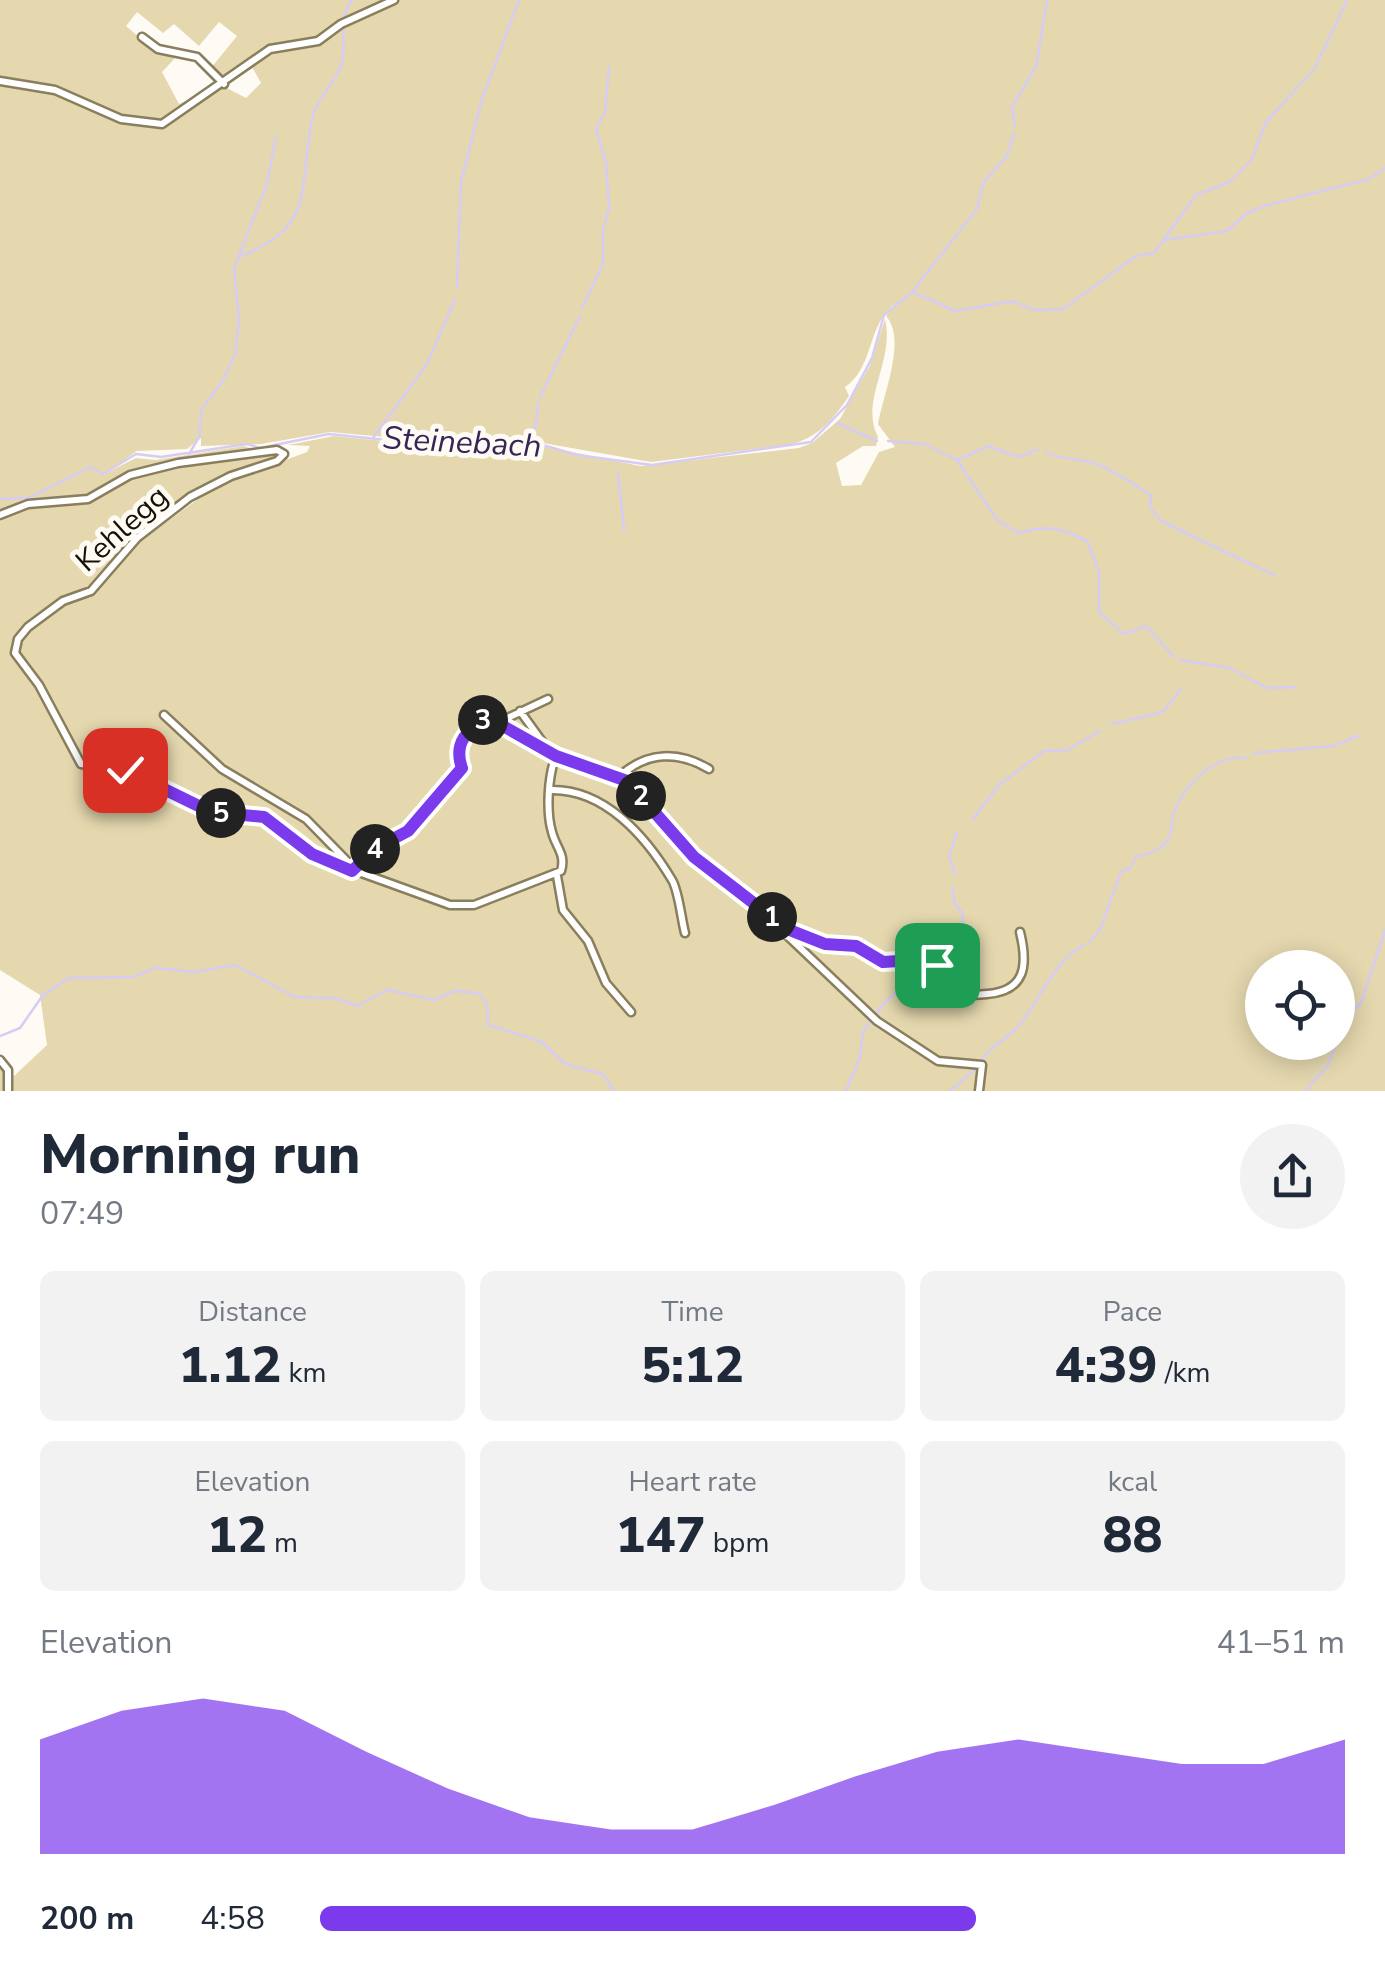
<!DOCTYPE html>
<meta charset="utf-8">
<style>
:root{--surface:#fff;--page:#f2f2f3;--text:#1f2937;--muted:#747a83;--accent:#7c3aed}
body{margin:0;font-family:"Nunito Sans",sans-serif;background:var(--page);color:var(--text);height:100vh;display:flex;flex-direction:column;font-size:38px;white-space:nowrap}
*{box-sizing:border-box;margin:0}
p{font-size:32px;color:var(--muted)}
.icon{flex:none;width:55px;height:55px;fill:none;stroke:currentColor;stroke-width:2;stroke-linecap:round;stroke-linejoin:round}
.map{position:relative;height:1091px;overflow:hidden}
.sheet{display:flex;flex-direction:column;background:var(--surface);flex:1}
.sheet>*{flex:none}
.controls{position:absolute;left:1245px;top:950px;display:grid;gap:20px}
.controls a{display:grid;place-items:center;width:110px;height:110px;border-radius:50%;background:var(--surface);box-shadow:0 5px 25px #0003;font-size:50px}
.pin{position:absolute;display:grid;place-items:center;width:85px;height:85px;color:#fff;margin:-42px;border-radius:20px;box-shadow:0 5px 15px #0006}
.km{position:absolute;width:50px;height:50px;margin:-25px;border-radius:50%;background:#222;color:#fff;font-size:28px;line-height:50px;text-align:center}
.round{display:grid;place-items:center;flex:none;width:105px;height:105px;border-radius:52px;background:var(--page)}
.head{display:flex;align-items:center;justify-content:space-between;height:170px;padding:0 40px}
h1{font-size:55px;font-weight:800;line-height:75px}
.figures{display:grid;grid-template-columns:repeat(3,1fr);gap:15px;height:170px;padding:10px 40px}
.figures div{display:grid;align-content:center;border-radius:15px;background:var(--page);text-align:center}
.figures b{font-size:50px;font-weight:800}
.figures small{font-size:28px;font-weight:400}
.figures p{font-size:28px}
.chart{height:280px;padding:20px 40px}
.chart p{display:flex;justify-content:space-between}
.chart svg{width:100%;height:180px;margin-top:10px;fill:var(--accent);opacity:.7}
ul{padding:0 40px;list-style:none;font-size:32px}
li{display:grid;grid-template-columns:160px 120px 1fr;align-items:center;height:75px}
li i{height:25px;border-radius:12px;background:var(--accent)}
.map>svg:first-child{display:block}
</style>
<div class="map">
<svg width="1385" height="1091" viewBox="0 0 1385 1091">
<rect width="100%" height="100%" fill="#fdfbf3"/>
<!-- green -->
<path fill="#e5d8af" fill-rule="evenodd" d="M 0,0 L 1385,0 L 1385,1091 L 0,1091 L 0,1060 L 14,1076 L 47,1045 L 40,995 L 0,970 ZM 137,12 L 163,33 L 174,24 L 199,46 L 219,22 L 237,36 L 211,68 L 228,85 L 252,67 L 261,83 L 246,98 L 221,85 L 179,104 L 162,72 L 177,56 L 154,50 L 126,26 ZM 895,304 L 886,316 C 907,339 883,395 878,424 L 895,447 L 879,452 L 861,485 L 842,486 L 836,463 L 863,446 L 876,446 L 878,437 C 859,401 895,362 885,319 L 870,365 L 840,419 L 812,443 L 799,448 L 640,466 L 523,442 L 423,445 L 334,436 L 288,445 L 310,446 L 307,452 L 216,486 L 134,546 L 99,588 L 51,611 L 18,635 L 39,612 L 88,589 L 142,530 L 189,494 L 220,476 L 276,457 L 244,446 L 156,460 L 136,458 L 106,473 L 137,451 L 187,449 L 201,438 L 201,446 L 261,444 L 330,432 L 429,441 L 509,437 L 651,462 L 788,445 C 818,438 832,421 849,396 L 845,387 C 874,368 867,324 895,304 ZM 1262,968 L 1338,968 L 1338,1042 L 1262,1042 Z"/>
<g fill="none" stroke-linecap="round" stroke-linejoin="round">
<!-- stream -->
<path stroke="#d6ccf6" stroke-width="2.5" d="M 1015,126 L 1012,107 L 1036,67 L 1047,0
M 1165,240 L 1227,231 L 1247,213 L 1267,205 L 1369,179 L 1385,168
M 241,256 C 320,226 297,183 313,116 C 318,97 333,85 340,68 C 349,47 336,19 352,0
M 457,286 L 461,182 L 482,99 L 519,0
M 913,292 L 955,311 L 1013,301 L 1034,310 L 1063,309 L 1136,256 L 1154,253 L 1196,195 L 1230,182 L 1252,159 L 1266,122 L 1315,68 L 1347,0
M 582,308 L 603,264 L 603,229 L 609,208 L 606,161 L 596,130 L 605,112 L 609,67
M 540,397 L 580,316
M 837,423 L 877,441
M 373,438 L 427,364 L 455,299
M 527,438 L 536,426 L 538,403
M 888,441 L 925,444 L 957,460 L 989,446 L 1018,457 L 1037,450
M 1045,452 C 1059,459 1070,458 1085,461 C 1108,465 1131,483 1151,495 L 1150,507 L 1161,521 L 1274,575
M 189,454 L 199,437 L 202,408 L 222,382 L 235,355 L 239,319 L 234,268 L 267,184 L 276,137
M 957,460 L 998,521 L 1019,533 C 1047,524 1061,528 1087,541 L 1099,572 L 1099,612 L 1124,634 L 1146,626 L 1174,657
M 618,473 L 624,530
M 0,499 L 29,498 L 90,467 L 103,474 L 136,454 L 161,457 L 247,444 L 260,448 L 329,434 L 425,444 L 526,440 L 577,455 L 652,465 L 811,442 L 847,405 L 872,358 L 884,315 L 912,292 L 977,209 L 983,183 L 1007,156 L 1014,133
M 1180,660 L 1230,668 L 1267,688 L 1296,687
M 1112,724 L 1163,712 L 1181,689
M 1254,753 L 1333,746 L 1358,736
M 972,820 L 1000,784 L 1044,751 L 1067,750 L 1100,731
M 955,874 L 949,856 L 957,833
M 1089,942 L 1100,930 L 1121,872 L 1130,868 L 1136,856 C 1147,856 1162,849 1168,839 C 1173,832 1171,817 1175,809 C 1186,784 1215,754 1246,758
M 941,958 L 965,936 L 962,912 L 955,905 L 952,887
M 875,1015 C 889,995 908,982 927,969
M 0,1036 L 20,1028 L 43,995 L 69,978 L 133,977 L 155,968 L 195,972 L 235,965 L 295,997 L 336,998 L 357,1006 L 387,990 L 434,1000 L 454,991 L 478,993 L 487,1003 L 488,1025 L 542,1042 L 565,1064 L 603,1074 L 614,1091
M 982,1060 C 991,1046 1004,1041 1016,1029 C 1040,1002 1052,962 1084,945
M 846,1091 L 860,1057 L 863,1032 L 870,1022
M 950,1091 L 977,1068
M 1305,1091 L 1328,1065 L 1346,1018 L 1361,1003 L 1385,930"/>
<defs>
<path id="minor" d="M 142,37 L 158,49 L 197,57 L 224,84
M 0,81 L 55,90 L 121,119 L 162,124 L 270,49 L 318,41 L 341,24 L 394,0
M 284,454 L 277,461 L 231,476 L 190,497 L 137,538 L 91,591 L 63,601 L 28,627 L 18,639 L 15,653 L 39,685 L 81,764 L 125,770 L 211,812 L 264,817 L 320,858 L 450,905 L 474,905 L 561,871 C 566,854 556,848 552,832 C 546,812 548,775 556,756
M 0,515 L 28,504 L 88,499 L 130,475 L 178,463 L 277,450 L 284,454
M 520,711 L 549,751
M 164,715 L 222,769 L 306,819 L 353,867
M 499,722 L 548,699
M 620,776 C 647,751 679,751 709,769
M 551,790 C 604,789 645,835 672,880 C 679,892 681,918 685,933
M 352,871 L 376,848 L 408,831 L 462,768 C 453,743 466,729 489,717 L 556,756 L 627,781 L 694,857 L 756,906 L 877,1021 L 938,1061 L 982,1065 L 979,1091
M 557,876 L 563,910 L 588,941 L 606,983 L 631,1012
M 765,912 L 796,934 L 825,944 L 855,946 L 883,962 L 932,959 C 940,968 946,983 956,990 C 965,996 977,995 987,994 C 1026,991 1028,965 1020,932
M 0,1060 L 8,1070 L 8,1091"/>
</defs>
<!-- minor casing -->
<use href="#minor" stroke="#897e5d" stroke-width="11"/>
<!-- minor -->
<use href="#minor" stroke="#fff" stroke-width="6"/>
</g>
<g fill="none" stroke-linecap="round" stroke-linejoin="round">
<defs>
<path id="route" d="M 125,770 L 211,812 L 264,817 L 312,854 L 352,871 L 376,848 L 408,831 L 462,768 C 453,743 467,729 489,718 L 556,756 L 627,781 L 694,857 L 787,929 L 825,944 L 856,946 L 883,962 L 932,959 L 937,965"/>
</defs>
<!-- route casing -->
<use href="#route" stroke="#fff" stroke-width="20"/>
<!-- route -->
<use href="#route" stroke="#7c3aed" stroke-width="12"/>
</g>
<g text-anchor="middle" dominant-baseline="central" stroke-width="10" stroke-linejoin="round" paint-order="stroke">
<!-- street labels -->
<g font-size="30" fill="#151105" stroke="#fdfbf3">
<text transform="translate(122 529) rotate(-42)">Kehlegg</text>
</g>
<!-- water labels -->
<g font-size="32" font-style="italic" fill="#372558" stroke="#fdfbf3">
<text transform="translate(462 442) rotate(3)">Steinebach</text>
</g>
</g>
</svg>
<div class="controls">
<a><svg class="icon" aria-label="locate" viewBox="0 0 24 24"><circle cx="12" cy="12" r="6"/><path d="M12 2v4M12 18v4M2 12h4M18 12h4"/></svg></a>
</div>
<div class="pin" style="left:937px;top:965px;background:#1e9e55"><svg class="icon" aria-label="arrive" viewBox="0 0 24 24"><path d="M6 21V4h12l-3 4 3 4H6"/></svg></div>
<div class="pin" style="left:125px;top:770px;background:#d93025"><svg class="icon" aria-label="check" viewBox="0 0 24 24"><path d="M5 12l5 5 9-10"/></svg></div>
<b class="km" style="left:772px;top:917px">1</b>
<b class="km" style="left:641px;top:796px">2</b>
<b class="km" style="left:483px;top:720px">3</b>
<b class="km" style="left:375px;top:849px">4</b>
<b class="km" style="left:221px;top:813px">5</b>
</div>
<section class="sheet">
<div class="head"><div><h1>Morning run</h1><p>07:49</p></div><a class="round"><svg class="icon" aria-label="share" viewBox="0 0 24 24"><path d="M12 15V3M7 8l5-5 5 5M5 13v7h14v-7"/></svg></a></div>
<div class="figures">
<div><p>Distance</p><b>1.12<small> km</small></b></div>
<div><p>Time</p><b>5:12</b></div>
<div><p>Pace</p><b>4:39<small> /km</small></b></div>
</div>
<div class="figures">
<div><p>Elevation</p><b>12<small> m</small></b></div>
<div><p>Heart rate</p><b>147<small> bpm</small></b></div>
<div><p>kcal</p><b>88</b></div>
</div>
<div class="chart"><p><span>Elevation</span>41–51 m</p>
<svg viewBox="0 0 160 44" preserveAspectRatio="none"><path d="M0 44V16L10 9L20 6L30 9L40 19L50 28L60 35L70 38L80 38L90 32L100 25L110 19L120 16L130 19L140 22L150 22L160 16V44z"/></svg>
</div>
<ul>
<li><b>200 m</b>4:58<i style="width:64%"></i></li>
</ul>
</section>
